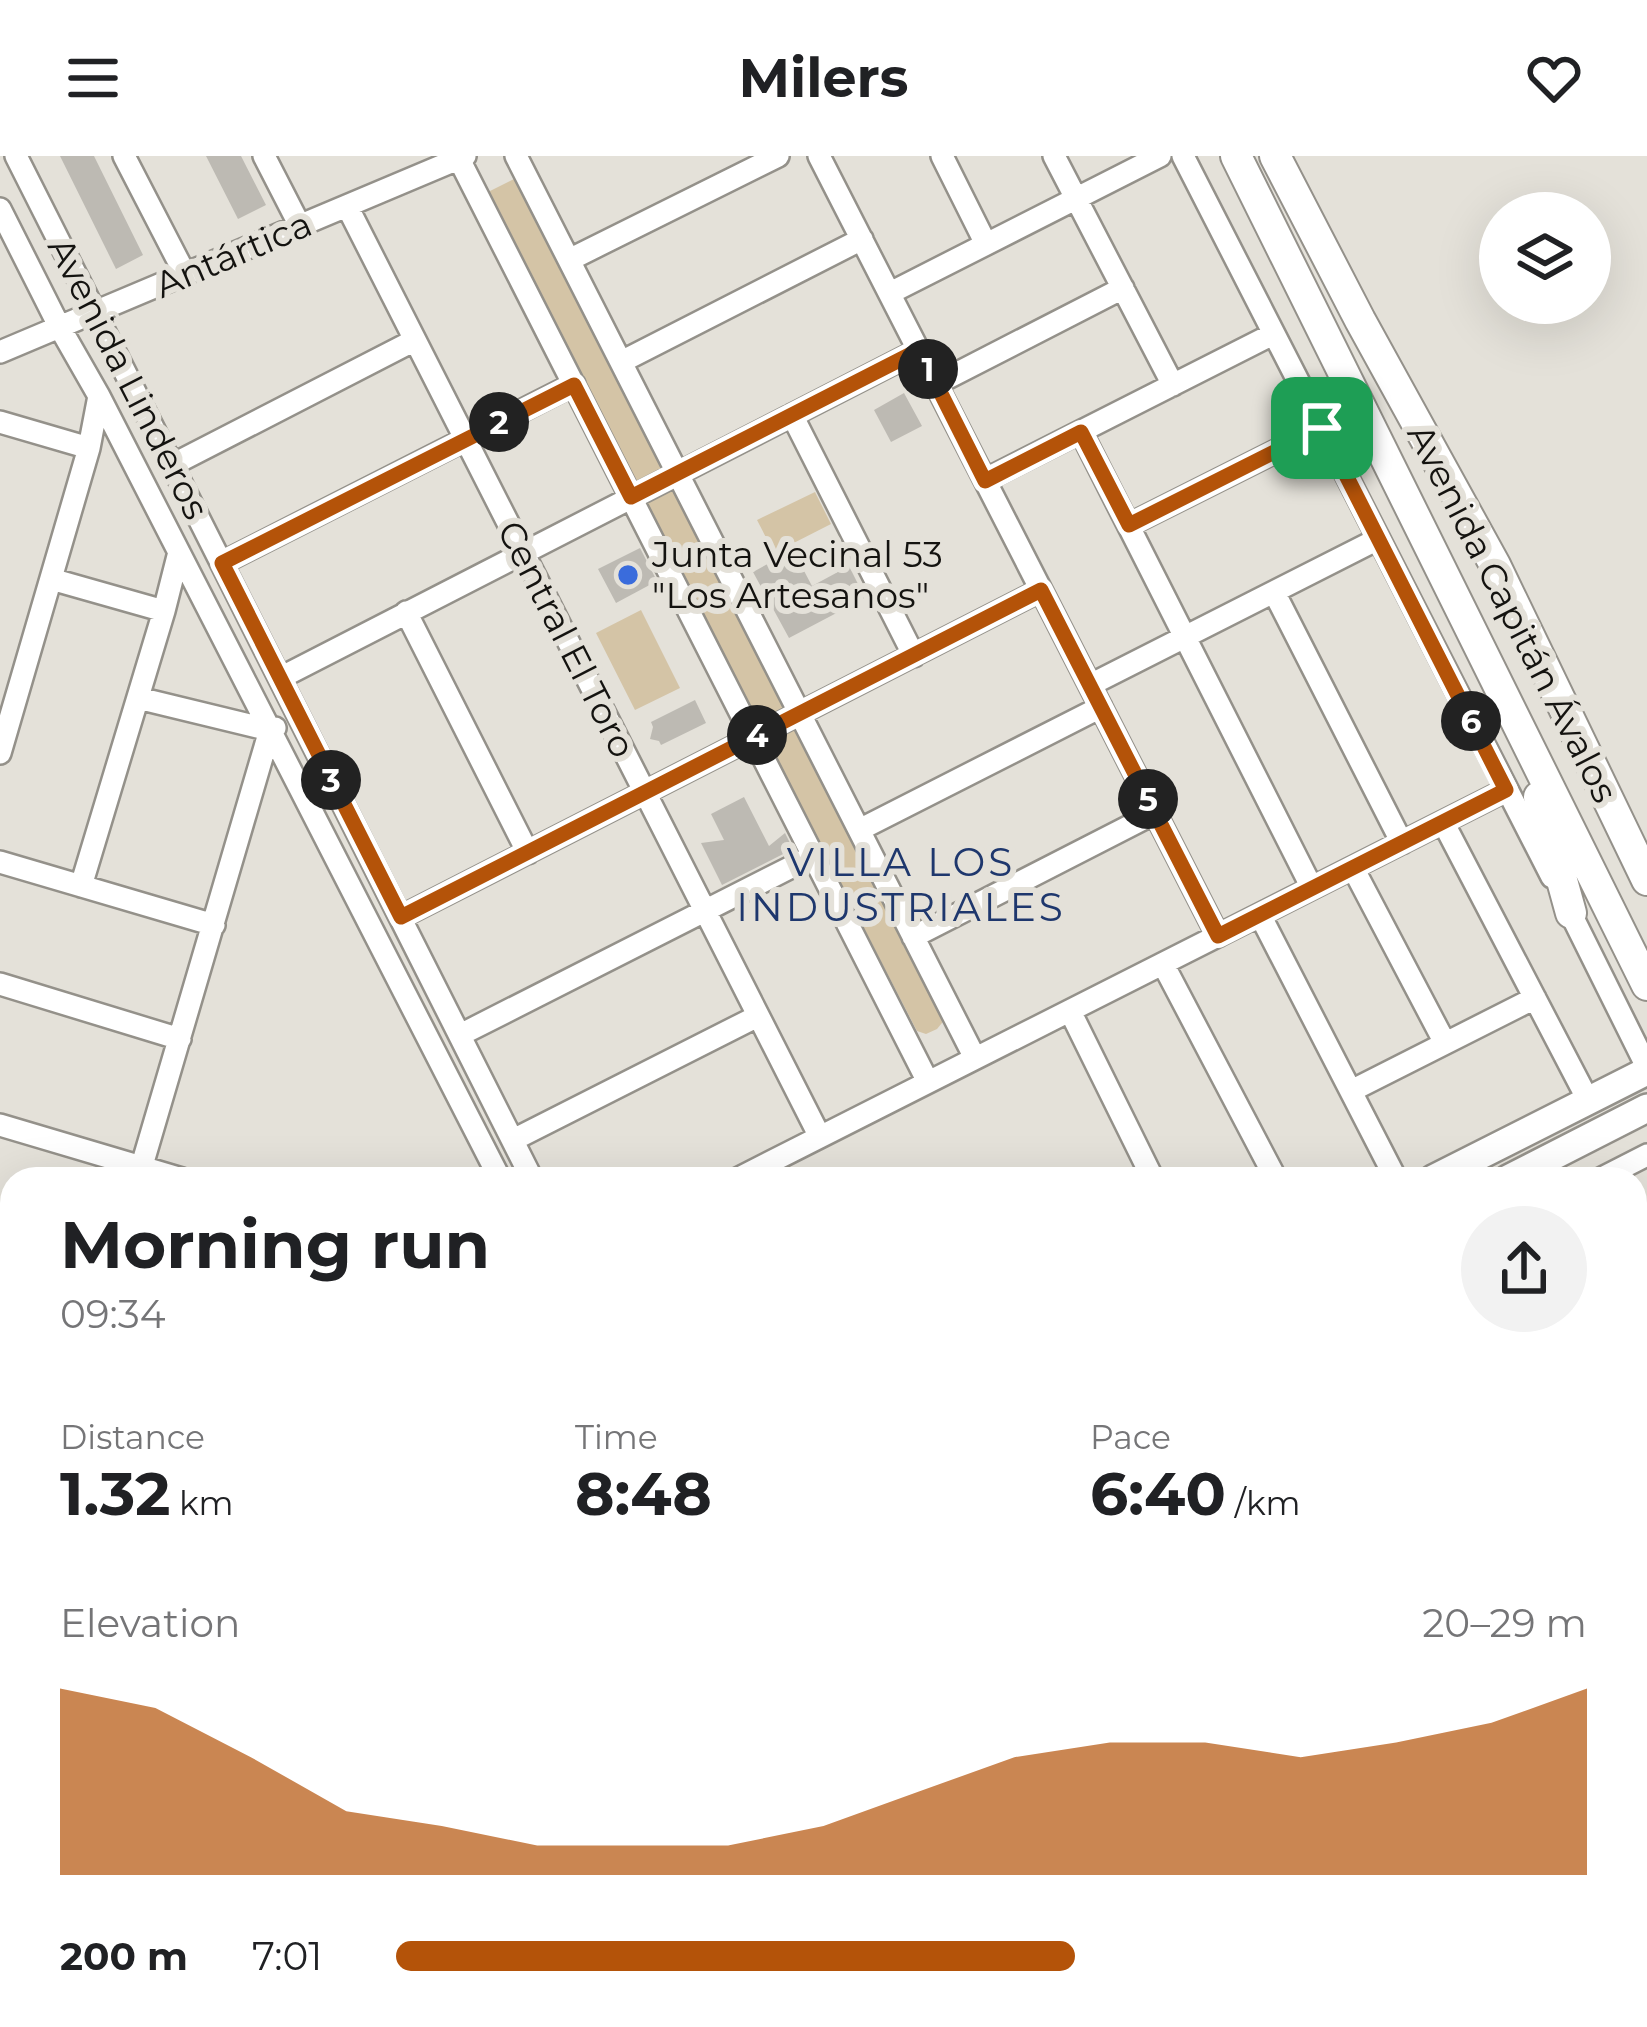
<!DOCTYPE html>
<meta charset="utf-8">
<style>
:root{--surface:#fff;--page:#f2f2f2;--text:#202124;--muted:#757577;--accent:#b45309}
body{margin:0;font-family:Montserrat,sans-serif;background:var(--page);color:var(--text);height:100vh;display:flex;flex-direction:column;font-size:45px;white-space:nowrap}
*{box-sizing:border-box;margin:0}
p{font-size:39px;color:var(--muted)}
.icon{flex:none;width:66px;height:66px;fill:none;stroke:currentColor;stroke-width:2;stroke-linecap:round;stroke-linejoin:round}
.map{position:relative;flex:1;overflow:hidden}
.drawer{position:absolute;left:0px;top:1011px;width:1647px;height:861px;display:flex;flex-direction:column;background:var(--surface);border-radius:36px 36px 0 0;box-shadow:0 12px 48px #0002}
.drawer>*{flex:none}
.tools{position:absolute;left:1479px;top:36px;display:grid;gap:24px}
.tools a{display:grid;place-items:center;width:132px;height:132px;border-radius:50%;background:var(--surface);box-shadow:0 12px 48px #0002;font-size:60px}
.pin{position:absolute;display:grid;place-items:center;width:102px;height:102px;color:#fff;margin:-51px;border-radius:24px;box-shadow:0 6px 18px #0006}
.km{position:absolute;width:60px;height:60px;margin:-30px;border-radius:50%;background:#222;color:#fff;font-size:33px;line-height:60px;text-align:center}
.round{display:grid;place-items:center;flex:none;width:126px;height:126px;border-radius:63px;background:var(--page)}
.summary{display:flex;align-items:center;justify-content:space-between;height:204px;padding:0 60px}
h1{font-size:66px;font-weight:700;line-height:90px}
.metrics{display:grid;grid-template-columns:repeat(3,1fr);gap:18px;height:204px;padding:12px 60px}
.metrics div{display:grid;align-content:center}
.metrics b{font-size:60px;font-weight:700}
.metrics small{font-size:33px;font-weight:400}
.metrics p{font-size:33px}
.chart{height:336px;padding:24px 60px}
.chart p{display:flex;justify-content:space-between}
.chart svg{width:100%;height:216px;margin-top:12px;fill:var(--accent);opacity:.7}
ul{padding:0 60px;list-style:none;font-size:39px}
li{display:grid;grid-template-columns:192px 144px 1fr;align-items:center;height:90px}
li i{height:30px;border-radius:15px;background:var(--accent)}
header{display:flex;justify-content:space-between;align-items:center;height:156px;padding:0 60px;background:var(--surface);font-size:54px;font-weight:700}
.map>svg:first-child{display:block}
</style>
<header><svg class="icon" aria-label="menu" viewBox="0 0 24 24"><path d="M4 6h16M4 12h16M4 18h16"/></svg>Milers<svg class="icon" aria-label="heart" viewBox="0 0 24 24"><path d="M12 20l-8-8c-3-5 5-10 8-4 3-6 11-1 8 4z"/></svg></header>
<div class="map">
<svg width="1647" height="1871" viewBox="0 0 1647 1871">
<rect width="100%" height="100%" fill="#e4e1d9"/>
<!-- green -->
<path fill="#d4c4a6" d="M 514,23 L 799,573 L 946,862 L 937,873 L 926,878 L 917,875 L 484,38 Z
M 815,336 L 831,368 L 774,397 L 757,364 Z
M 641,454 L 680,532 L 635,554 L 596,477 Z"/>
<!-- building -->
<path fill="#bdbab3" d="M 60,0 L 94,0 L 143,99 L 116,113 Z
M 206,0 L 241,0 L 266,49 L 238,63 Z
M 904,237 L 922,270 L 891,286 L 874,254 Z
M 640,392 L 657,425 L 616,447 L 598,413 Z
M 793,394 L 812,430 L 849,410 L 865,442 L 789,482 L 753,416 Z
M 695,544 L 706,567 L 661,589 L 659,585 L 650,583 L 653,571 L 651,566 Z
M 744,641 L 769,690 L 785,677 L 793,693 L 722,729 L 701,687 L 724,684 L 711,658 Z"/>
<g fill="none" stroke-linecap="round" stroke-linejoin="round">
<defs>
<path id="minor" d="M 16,0 L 532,1023
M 124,0 L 185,118
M 264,0 L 300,70
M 516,0 L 975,902
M 819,0 L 1218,780
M 942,0 L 986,88
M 1054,0 L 1173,229
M 1183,0 L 1552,721
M 459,3 L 928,926
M 347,50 L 820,981
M 0,53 L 59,170 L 99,240 L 500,1023
M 569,104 L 778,0
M 890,137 L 1160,0
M 0,196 L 465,0
M 621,206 L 862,83
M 936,228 L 1123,132
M 792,259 L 914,500
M 0,266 L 89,292
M 1081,276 L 1312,732
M 172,309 L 415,184
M 985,324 L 1273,178
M 1129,369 L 1322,272
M 222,407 L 574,228
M 51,423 L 164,455
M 1274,436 L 1402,687
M 406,456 L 528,697
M 280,522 L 919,194
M 1090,529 L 1378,383
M 138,542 L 270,574
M 0,597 L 89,292 L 99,240
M 1443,666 L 1588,944
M 859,674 L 1101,551
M 0,706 L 214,769
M 1353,712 L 1445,887
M 81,730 L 164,455 L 179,396
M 1566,748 L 1647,911
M 1260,759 L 1396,1023
M 401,761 L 1041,434
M 913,781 L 1155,657
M 1163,808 L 1276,1023
M 0,828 L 180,883
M 1070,855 L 1153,1023
M 460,879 L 813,700
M 1351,935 L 1535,842
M 0,969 L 182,1023
M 513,984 L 758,860
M 138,1023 L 270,574 L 275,572
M 737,1023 L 1506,634
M 1600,1023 L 1647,999
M 1635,1072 L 1647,1096
M 1635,1378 L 1647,1402
M 0,1486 L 12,1445
M 0,1539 L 12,1543
M 0,1647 L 12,1651
M 1635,1671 L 1647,1695
M 1635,1721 L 1647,1715
M 676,1860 L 677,1871
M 950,1860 L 961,1871
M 989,1860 L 1001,1871
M 1419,1860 L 1428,1871
M 1554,1860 L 1560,1871
M 0,1863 L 27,1871
M 278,1871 L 282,1860
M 814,1871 L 818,1860
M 1645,1871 L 1647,1870"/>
<path id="major" d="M 1433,1023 L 1647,915
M 1508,1023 L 1647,952
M 463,1871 L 466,1860
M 498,1871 L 501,1860"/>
<path id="highway" d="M 1236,0 L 1647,829
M 1275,0 L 1360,164 L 1495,409 L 1647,724
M 1539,641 L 1571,757"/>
</defs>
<!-- minor casing -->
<use href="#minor" stroke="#94918a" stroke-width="26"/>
<!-- major casing -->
<use href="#major" stroke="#94918a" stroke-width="32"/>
<!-- highway casing -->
<use href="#highway" stroke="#94918a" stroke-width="34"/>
<!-- minor -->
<use href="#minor" stroke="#fff" stroke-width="21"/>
<!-- major -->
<use href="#major" stroke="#fff" stroke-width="27"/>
<!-- highway -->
<use href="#highway" stroke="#fff" stroke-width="30"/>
</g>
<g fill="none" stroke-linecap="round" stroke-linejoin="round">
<defs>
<path id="route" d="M 919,194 L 985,325 L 1081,276 L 1129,369 L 1322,272 L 1506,634 L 1218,780 L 1041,434 L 401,761 L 222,407 L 574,229 L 631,341 Z"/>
</defs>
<!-- route casing -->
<use href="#route" stroke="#fff" stroke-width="24"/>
<!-- route -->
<use href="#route" stroke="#b45309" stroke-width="15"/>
</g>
<!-- markers -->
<circle fill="#3a6cdc" stroke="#e4e1d9" stroke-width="4.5" cx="628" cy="419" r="12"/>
<g text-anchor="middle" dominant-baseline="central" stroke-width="12" stroke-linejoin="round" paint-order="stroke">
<!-- street labels -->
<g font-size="36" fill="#141310" stroke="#e4e1d9">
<text transform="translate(233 98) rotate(-23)">Antártica</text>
<text transform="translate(129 222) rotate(63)">Avenida Linderos</text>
<text transform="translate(1513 457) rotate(63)">Avenida Capitán Ávalos</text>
<text transform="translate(567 483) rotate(63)">Central El Toro</text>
</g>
<!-- poi labels -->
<g font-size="36" fill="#141310" stroke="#e4e1d9" text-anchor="start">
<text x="652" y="398">Junta Vecinal 53<tspan x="652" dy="41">"Los Artesanos"</tspan></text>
</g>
<!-- neighbourhood labels -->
<g font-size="39" letter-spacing="3" fill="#1e376d" stroke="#e4e1d9">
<text x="901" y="706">VILLA LOS<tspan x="901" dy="45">INDUSTRIALES</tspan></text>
</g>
</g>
</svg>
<div class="tools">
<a><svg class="icon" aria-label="layers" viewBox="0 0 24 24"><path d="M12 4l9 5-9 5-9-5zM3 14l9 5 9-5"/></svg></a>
</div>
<div class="pin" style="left:1322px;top:272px;background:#1e9e55"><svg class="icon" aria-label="arrive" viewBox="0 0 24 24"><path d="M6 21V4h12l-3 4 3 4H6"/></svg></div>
<b class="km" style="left:928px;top:213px">1</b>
<b class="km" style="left:499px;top:266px">2</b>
<b class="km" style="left:331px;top:624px">3</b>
<b class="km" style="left:757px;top:579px">4</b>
<b class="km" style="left:1148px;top:643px">5</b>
<b class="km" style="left:1471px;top:565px">6</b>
<section class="drawer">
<div class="summary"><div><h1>Morning run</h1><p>09:34</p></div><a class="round"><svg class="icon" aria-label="share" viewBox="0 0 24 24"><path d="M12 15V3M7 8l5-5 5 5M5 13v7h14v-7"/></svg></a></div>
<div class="metrics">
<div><p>Distance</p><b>1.32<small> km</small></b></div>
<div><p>Time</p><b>8:48</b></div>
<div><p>Pace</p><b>6:40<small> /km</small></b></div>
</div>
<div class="chart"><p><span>Elevation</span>20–29 m</p>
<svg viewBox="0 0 160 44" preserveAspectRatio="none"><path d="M0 44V6L10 10L20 20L30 31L40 34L50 38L60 38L70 38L80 34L90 27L100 20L110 17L120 17L130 20L140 17L150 13L160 6V44z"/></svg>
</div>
<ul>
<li><b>200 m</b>7:01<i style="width:57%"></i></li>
</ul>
</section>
</div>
